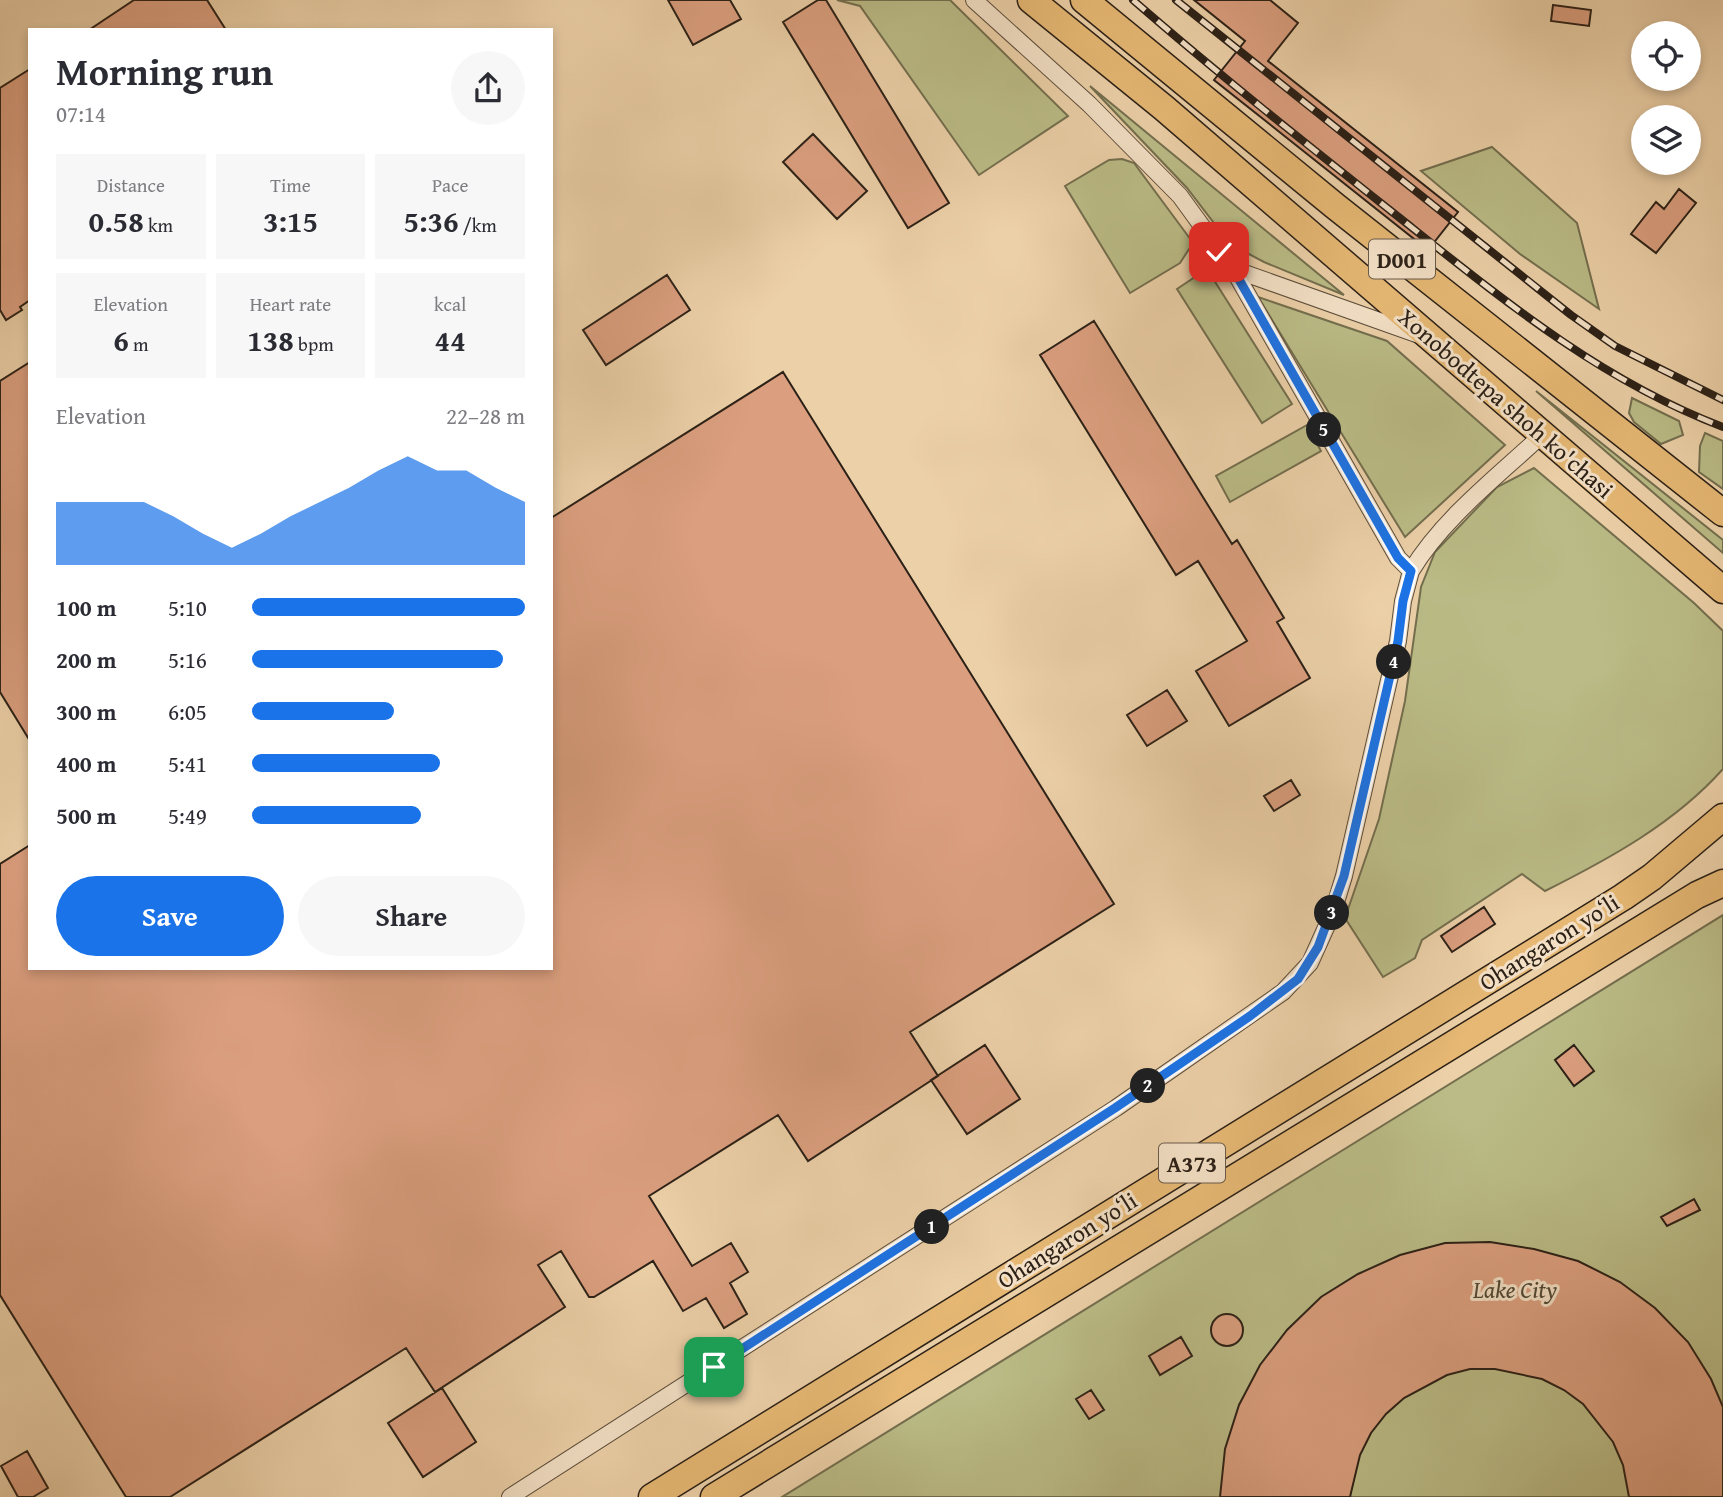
<!DOCTYPE html>
<meta charset="utf-8">
<style>
:root{--surface:#fff;--page:#f7f7f7;--text:#2b2b33;--muted:#7c7c81;--accent:#1a73e8}
body{margin:0;font-family:"Gentium Book Plus",serif;background:var(--page);color:var(--text);height:100vh;display:flex;flex-direction:column;font-size:26px;white-space:nowrap}
*{box-sizing:border-box;margin:0}
p{font-size:23px;color:var(--muted)}
.icon{flex:none;width:38px;height:38px;fill:none;stroke:currentColor;stroke-width:2;stroke-linecap:round;stroke-linejoin:round}
.map{position:relative;flex:1;overflow:hidden}
.side{position:absolute;left:28px;top:28px;width:525px;height:942px;display:flex;flex-direction:column;background:var(--surface);border-radius:0px;box-shadow:0 4px 10px #0003}
.side>*{flex:none}
.controls{position:absolute;left:1631px;top:21px;display:grid;gap:14px}
.controls a{display:grid;place-items:center;width:70px;height:70px;border-radius:50%;background:var(--surface);box-shadow:0 4px 10px #0003;font-size:35px}
.pin{position:absolute;display:grid;place-items:center;width:60px;height:60px;color:#fff;margin:-30px;border-radius:14px;box-shadow:0 4px 10px #0006}
.km{position:absolute;width:35px;height:35px;margin:-18px;border-radius:50%;background:#222;color:#fff;font-size:19px;line-height:35px;text-align:center}
.round{display:grid;place-items:center;flex:none;width:74px;height:74px;border-radius:37px;background:var(--page)}
.head{display:flex;align-items:center;justify-content:space-between;height:119px;padding:0 28px}
h1{font-size:38px;font-weight:600;line-height:52px}
.stats{display:grid;grid-template-columns:repeat(3,1fr);gap:10px;height:119px;padding:7px 28px}
.stats div{display:grid;align-content:center;border-radius:0px;background:var(--page);text-align:center}
.stats b{font-size:30px;font-weight:600}
.stats small{font-size:19px;font-weight:400}
.stats p{font-size:19px}
.chart{height:196px;padding:14px 28px}
.chart p{display:flex;justify-content:space-between}
.chart svg{width:100%;height:126px;margin-top:7px;fill:var(--accent);opacity:.7}
.action{display:flex;gap:14px;margin-top:auto;padding:14px 28px}
.action a{flex:1;height:80px;border-radius:42px;background:var(--accent);color:#fff;font-size:28px;font-weight:600;line-height:80px;text-align:center}
.action a+a{background:var(--page);color:var(--text)}
ul{padding:0 28px;list-style:none;font-size:23px}
li{display:grid;grid-template-columns:112px 84px 1fr;align-items:center;height:52px}
li i{height:18px;border-radius:9px;background:var(--accent)}
.map>svg:first-child{display:block}
</style>
<div class="map">
<svg width="1723" height="1497" viewBox="0 0 1723 1497">
<rect width="100%" height="100%" fill="#ecd0a8"/>
<filter id="stains"><feTurbulence type="fractalNoise" baseFrequency=".00286" numOctaves="4"/><feColorMatrix values="0 0 0 0 .2 0 0 0 0 .09 0 0 0 0 .02 0 0 0 .5 -.17"/></filter>
<radialGradient id="worn" r=".72"><stop offset=".6" stop-color="#630" stop-opacity="0"/><stop offset="1" stop-color="#630" stop-opacity=".3"/></radialGradient>
<!-- green -->
<path fill="#babb86" stroke="#736e4e" stroke-width="2" d="M 837,0 L 950,0 L 1068,116 L 979,175 L 860,6 Z
M 1090,86 L 1344,295 L 1264,262 L 1230,244 L 1187,188 Z
M 1492,147 L 1577,223 L 1599,309 L 1520,254 L 1421,171 Z
M 1122,159 L 1134,163 L 1191,240 L 1191,246 L 1180,263 L 1130,293 L 1065,186 L 1109,160 Z
M 1207,269 L 1292,404 L 1262,423 L 1177,289 Z
M 1258,297 L 1387,341 L 1505,445 L 1405,537 Z
M 1536,391 L 1723,540 L 1723,553 Z
M 1632,398 L 1679,421 L 1683,435 L 1661,444 L 1634,422 L 1629,413 Z
M 1307,425 L 1321,451 L 1230,502 L 1216,476 Z
M 1705,433 L 1723,441 L 1723,489 L 1699,472 L 1700,446 Z
M 1534,468 L 1694,603 L 1723,631 L 1723,769 C 1675,823 1609,859 1545,891 L 1522,874 L 1422,940 L 1415,958 L 1383,977 L 1345,918 L 1379,819 L 1405,701 L 1421,587 L 1435,552 L 1497,487 Z
M 1723,915 L 1723,1497 L 782,1497 Z"/>
<!-- building -->
<path fill="#db9f7f" stroke="#2c2117" stroke-width="2" d="M 134,0 L 207,0 L 226,30 L 89,30 Z
M 668,0 L 730,0 L 741,19 L 693,45 Z
M 818,0 L 826,0 L 949,203 L 908,228 L 783,22 Z
M 1194,0 L 1270,0 L 1298,23 L 1268,61 L 1458,212 L 1428,250 L 1214,80 L 1245,41 Z
M 1553,5 L 1591,10 L 1589,26 L 1551,21 Z
M 30,69 L 30,300 L 20,307 L 22,310 L 6,320 L 0,310 L 0,88 Z
M 813,134 L 867,191 L 837,219 L 783,162 Z
M 1679,189 L 1696,203 L 1656,253 L 1631,234 L 1656,202 L 1664,209 Z
M 667,275 L 690,310 L 606,365 L 583,330 Z
M 1094,321 L 1232,544 L 1237,540 L 1284,618 L 1277,622 L 1310,678 L 1229,726 L 1196,671 L 1247,641 L 1198,561 L 1176,575 L 1040,355 Z
M 30,362 L 30,741 L 0,692 L 0,381 Z
M 783,372 L 1114,904 L 910,1032 L 938,1076 L 808,1161 L 778,1115 L 649,1196 L 692,1266 L 731,1243 L 748,1272 L 730,1283 L 747,1314 L 724,1328 L 706,1298 L 683,1311 L 653,1261 L 594,1297 L 589,1297 L 561,1251 L 538,1265 L 565,1307 L 435,1392 L 406,1348 L 170,1497 L 126,1497 L 0,1295 L 0,864 L 30,845 L 30,968 L 551,968 L 551,518 Z
M 1167,690 L 1187,721 L 1147,746 L 1127,715 Z
M 1291,780 L 1300,795 L 1274,811 L 1264,796 Z
M 1484,907 L 1495,924 L 1452,952 L 1441,936 Z
M 985,1045 L 1020,1099 L 967,1134 L 931,1080 Z
M 1574,1045 L 1594,1071 L 1574,1086 L 1555,1060 Z
M 1694,1199 L 1700,1210 L 1667,1226 L 1661,1217 Z
M 1490,1242 L 1534,1249 L 1578,1261 L 1620,1282 L 1655,1308 L 1688,1342 L 1711,1379 L 1723,1407 L 1723,1497 L 1629,1497 L 1623,1465 L 1613,1442 L 1583,1404 L 1564,1390 L 1542,1379 L 1495,1369 L 1470,1369 L 1447,1375 L 1404,1398 L 1386,1414 L 1371,1433 L 1360,1455 L 1350,1497 L 1220,1497 L 1225,1449 L 1239,1405 L 1260,1365 L 1287,1330 L 1321,1297 L 1358,1274 L 1400,1255 L 1445,1243 Z
M1211 1330a16 16 0 1 1 32 0a16 16 0 1 1-32 0Z
M 1181,1337 L 1192,1356 L 1160,1375 L 1149,1356 Z
M 442,1388 L 476,1442 L 423,1477 L 388,1423 Z
M 1091,1390 L 1104,1410 L 1089,1419 L 1076,1399 Z
M 27,1451 L 48,1488 L 33,1497 L 18,1497 L 1,1466 Z"/>
<g fill="none" stroke-linecap="round" stroke-linejoin="round">
<defs>
<path id="minor" d="M 1233,269 L 1419,335
M 1411,571 C 1443,518 1498,476 1543,434
M 510,1497 L 1116,1108 L 1283,992 L 1310,963 L 1333,912 L 1344,876 L 1398,641 L 1403,601 L 1411,571 L 1398,558 L 1233,269 L 1180,196 L 1089,104 L 974,0"/>
<path id="trunk" d="M 1031,0 L 1164,108 L 1723,590
M 1084,0 L 1335,206 L 1723,513
M 652,1497 L 1623,897 L 1652,877 L 1723,817
M 714,1497 L 1697,895 L 1723,883"/>
</defs>
<!-- minor casing -->
<use href="#minor" stroke="#5c4d3b" stroke-width="18"/>
<!-- trunk casing -->
<use href="#trunk" stroke="#2c2117" stroke-width="29"/>
<!-- minor -->
<use href="#minor" stroke="#f3e0c6" stroke-width="16"/>
<!-- trunk -->
<use href="#trunk" stroke="#e6b874" stroke-width="26"/>
<defs>
<path id="rail" d="M 1133,0 C 1217,73 1304,142 1391,211 C 1496,294 1597,379 1723,427
M 1176,0 L 1571,315 L 1615,346 L 1723,400"/>
</defs>
<!-- rail casing -->
<use href="#rail" stroke="#2c2117" stroke-width="8"/>
<!-- rail -->
<use href="#rail" stroke="#f3e0c6" stroke-width="5" stroke-dasharray="16" stroke-linecap="butt"/>
</g>
<g fill="none" stroke-linecap="round" stroke-linejoin="round">
<defs>
<path id="route" d="M 714,1367 L 1115,1108 L 1250,1016 L 1298,979 L 1318,947 L 1344,876 L 1398,641 L 1403,601 L 1411,571 L 1398,558 L 1233,269 L 1219,252"/>
</defs>
<!-- route casing -->
<use href="#route" stroke="#fff" stroke-width="14"/>
<!-- route -->
<use href="#route" stroke="#1a73e8" stroke-width="9"/>
</g>
<g text-anchor="middle" dominant-baseline="central" stroke-width="6" stroke-linejoin="round" paint-order="stroke">
<!-- shield labels -->
<g fill="#f3e0c6" stroke="#685a4c" stroke-width="2">
<rect x="1369" y="239.5" width="66" height="39" rx="5"/>
<rect x="1159" y="1143.5" width="66" height="39" rx="5"/>
</g>
<g font-size="23" font-weight="bold" fill="#2c2117">
<text x="1402" y="259">D001</text>
<text x="1192" y="1163">A373</text>
</g>
<!-- street labels -->
<g font-size="24" fill="#2c2117" stroke="#f3e0c6">
<text transform="translate(1506 403) rotate(41)">Xonobodtepa shoh ko'chasi</text>
<text transform="translate(1549 942) rotate(-32)">Ohangaron yoʻli</text>
<text transform="translate(1067 1240) rotate(-32)">Ohangaron yoʻli</text>
</g>
<!-- park labels -->
<g font-size="24" font-style="italic" fill="#504833" stroke="#f3e0c6">
<text x="1515" y="1289">Lake City</text>
</g>
</g>
<rect width="100%" height="100%" filter="url(#stains)"/>
<rect width="100%" height="100%" fill="url(#worn)"/>
</svg>
<div class="controls">
<a><svg class="icon" aria-label="locate" viewBox="0 0 24 24"><circle cx="12" cy="12" r="6"/><path d="M12 2v4M12 18v4M2 12h4M18 12h4"/></svg></a>
<a><svg class="icon" aria-label="layers" viewBox="0 0 24 24"><path d="M12 4l9 5-9 5-9-5zM3 14l9 5 9-5"/></svg></a>
</div>
<div class="pin" style="left:714px;top:1367px;background:#1e9e55"><svg class="icon" aria-label="arrive" viewBox="0 0 24 24"><path d="M6 21V4h12l-3 4 3 4H6"/></svg></div>
<div class="pin" style="left:1219px;top:252px;background:#d93025"><svg class="icon" aria-label="check" viewBox="0 0 24 24"><path d="M5 12l5 5 9-10"/></svg></div>
<b class="km" style="left:932px;top:1227px">1</b>
<b class="km" style="left:1148px;top:1086px">2</b>
<b class="km" style="left:1332px;top:913px">3</b>
<b class="km" style="left:1394px;top:662px">4</b>
<b class="km" style="left:1324px;top:430px">5</b>
<section class="side">
<div class="head"><div><h1>Morning run</h1><p>07:14</p></div><a class="round"><svg class="icon" aria-label="share" viewBox="0 0 24 24"><path d="M12 15V3M7 8l5-5 5 5M5 13v7h14v-7"/></svg></a></div>
<div class="stats">
<div><p>Distance</p><b>0.58<small> km</small></b></div>
<div><p>Time</p><b>3:15</b></div>
<div><p>Pace</p><b>5:36<small> /km</small></b></div>
</div>
<div class="stats">
<div><p>Elevation</p><b>6<small> m</small></b></div>
<div><p>Heart rate</p><b>138<small> bpm</small></b></div>
<div><p>kcal</p><b>44</b></div>
</div>
<div class="chart"><p><span>Elevation</span>22–28 m</p>
<svg viewBox="0 0 160 44" preserveAspectRatio="none"><path d="M0 44V22L10 22L20 22L30 22L40 27L50 33L60 38L70 33L80 27L90 22L100 17L110 11L120 6L130 11L140 11L150 17L160 22V44z"/></svg>
</div>
<ul>
<li><b>100 m</b>5:10<i style="width:100%"></i></li>
<li><b>200 m</b>5:16<i style="width:92%"></i></li>
<li><b>300 m</b>6:05<i style="width:52%"></i></li>
<li><b>400 m</b>5:41<i style="width:69%"></i></li>
<li><b>500 m</b>5:49<i style="width:62%"></i></li>
</ul>
<div class="action"><a>Save</a><a>Share</a></div>
</section>
</div>
